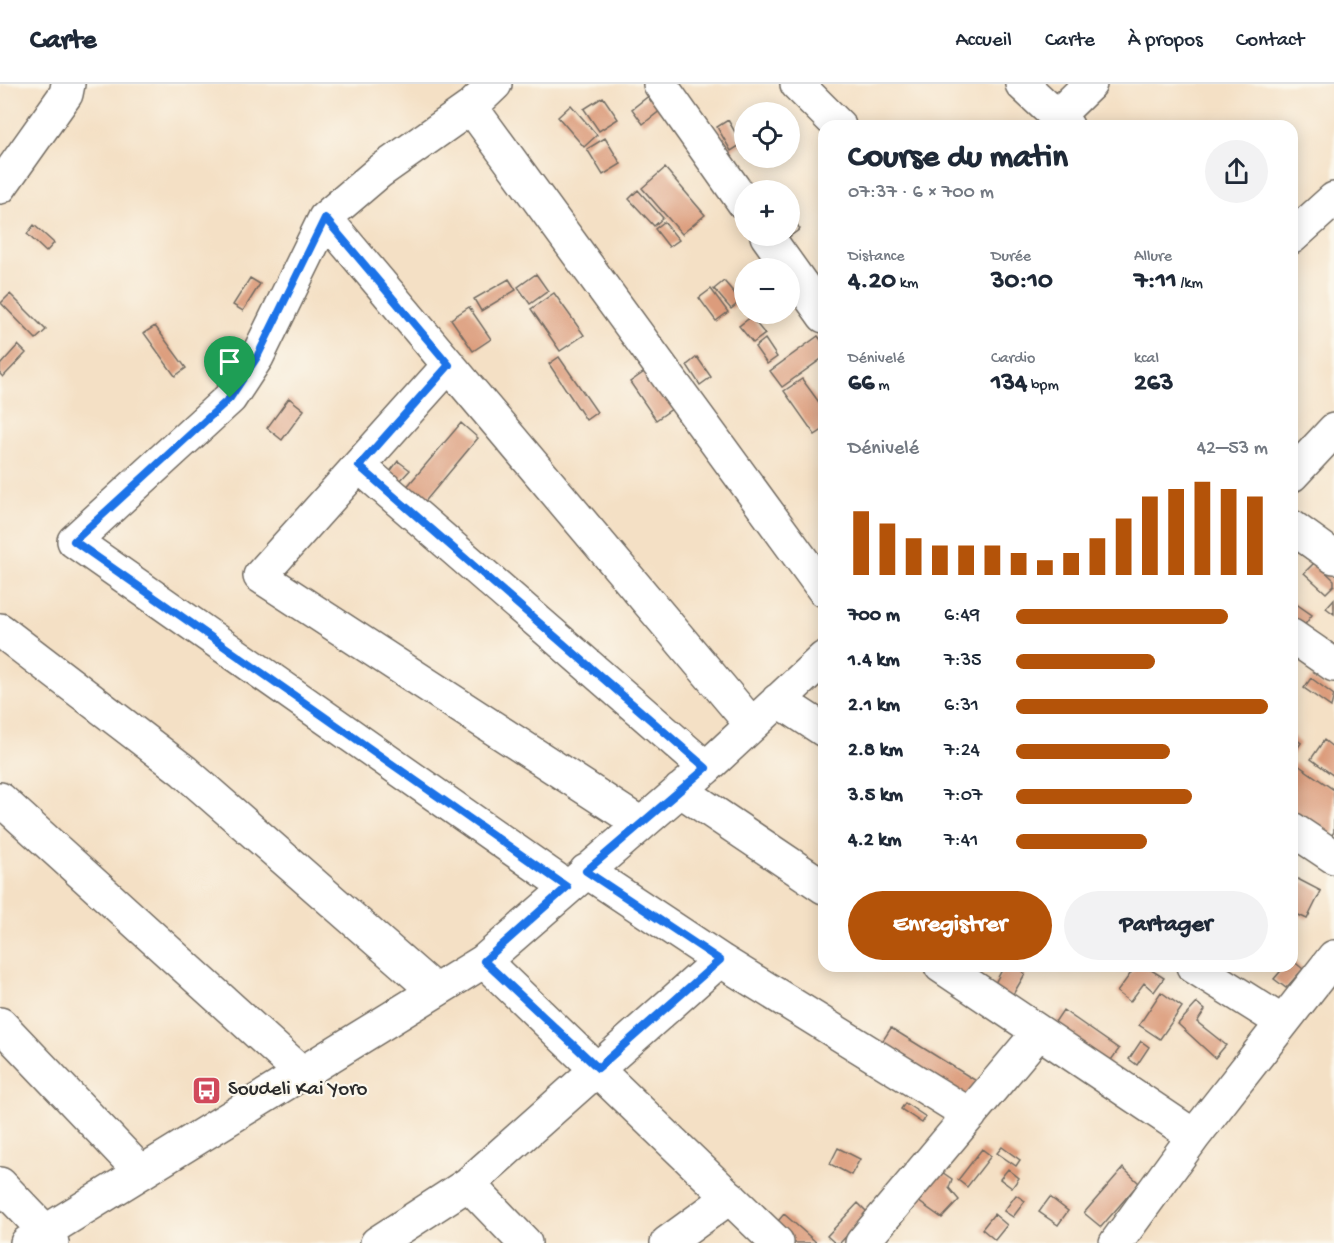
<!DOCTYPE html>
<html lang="fr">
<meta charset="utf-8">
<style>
:root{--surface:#fff;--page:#f2f2f3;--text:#1f2937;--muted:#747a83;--line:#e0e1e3;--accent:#b45309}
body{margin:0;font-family:"Gochi Hand",sans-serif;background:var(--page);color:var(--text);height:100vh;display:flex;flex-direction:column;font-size:22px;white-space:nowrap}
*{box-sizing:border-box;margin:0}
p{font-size:20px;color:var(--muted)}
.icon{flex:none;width:33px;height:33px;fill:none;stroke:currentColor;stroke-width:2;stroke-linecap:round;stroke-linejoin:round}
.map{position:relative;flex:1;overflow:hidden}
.sheet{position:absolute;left:818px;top:36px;width:480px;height:852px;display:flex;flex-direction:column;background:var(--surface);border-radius:18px;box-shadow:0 3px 15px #0003}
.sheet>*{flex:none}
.fabs{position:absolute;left:734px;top:18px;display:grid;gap:12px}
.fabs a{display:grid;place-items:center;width:66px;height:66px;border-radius:50%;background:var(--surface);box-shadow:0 3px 15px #0003;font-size:30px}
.pin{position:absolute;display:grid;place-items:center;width:51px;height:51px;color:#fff;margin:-62px -26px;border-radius:50% 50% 50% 0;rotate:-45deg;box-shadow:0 0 6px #0007}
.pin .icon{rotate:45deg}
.round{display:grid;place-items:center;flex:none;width:63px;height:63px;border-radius:32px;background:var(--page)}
.headline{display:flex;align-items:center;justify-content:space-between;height:102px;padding:0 30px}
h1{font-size:33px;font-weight:800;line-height:45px}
.figures{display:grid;grid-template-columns:repeat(3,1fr);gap:9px;height:102px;padding:6px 30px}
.figures div{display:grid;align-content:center}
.figures b{font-size:26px;font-weight:800}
.figures small{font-size:16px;font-weight:400}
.figures p{font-size:16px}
.chart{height:168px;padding:12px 30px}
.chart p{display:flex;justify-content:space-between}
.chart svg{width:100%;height:108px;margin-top:6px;stroke:var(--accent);stroke-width:6}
.button{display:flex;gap:12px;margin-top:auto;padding:12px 30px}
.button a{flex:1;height:69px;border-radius:36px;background:var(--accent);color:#fff;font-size:24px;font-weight:800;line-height:69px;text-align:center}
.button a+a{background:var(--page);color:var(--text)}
ul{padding:0 30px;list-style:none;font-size:20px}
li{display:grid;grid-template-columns:96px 72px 1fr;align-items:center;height:45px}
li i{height:15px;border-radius:8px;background:var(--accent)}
header{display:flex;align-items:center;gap:36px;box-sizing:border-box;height:84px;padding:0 30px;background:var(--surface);border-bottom:2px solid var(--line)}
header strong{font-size:28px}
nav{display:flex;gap:33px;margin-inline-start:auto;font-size:21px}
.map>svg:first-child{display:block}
</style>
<header>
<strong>Carte</strong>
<nav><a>Accueil</a><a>Carte</a><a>À propos</a><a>Contact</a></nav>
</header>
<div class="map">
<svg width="1334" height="1159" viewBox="0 0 1334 1159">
<rect width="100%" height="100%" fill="#fbf7ec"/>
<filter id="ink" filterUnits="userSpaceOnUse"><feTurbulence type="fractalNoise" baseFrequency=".0167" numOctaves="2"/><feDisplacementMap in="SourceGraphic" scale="12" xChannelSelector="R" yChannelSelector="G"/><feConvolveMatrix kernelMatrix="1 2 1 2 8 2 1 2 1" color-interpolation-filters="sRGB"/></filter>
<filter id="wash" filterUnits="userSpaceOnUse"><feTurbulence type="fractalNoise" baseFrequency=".008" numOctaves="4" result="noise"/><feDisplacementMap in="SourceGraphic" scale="24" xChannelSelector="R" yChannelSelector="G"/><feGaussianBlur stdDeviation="1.35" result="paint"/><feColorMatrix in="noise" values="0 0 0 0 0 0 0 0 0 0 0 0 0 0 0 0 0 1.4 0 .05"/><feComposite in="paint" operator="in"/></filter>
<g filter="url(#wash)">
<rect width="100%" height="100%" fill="#f4e0c5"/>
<g id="blocks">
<!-- building -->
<path fill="#dc9c7c" d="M 655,7 L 666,22 L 643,40 L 632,25 Z
M 603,13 L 618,35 L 599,47 L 584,25 Z
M 571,21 L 597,51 L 584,63 L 558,33 Z
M 728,36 L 742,60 L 731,67 L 717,43 Z
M 605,54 L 621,80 L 603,91 L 587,65 Z
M 665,84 L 705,131 L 682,150 L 642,104 Z
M 638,106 L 663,134 L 654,142 L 629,115 Z
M 789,129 L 800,145 L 789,153 Z
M 664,138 L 679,156 L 669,163 L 655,145 Z
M 34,141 L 54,159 L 46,168 L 27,150 Z
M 536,190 L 548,207 L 530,220 L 518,203 Z
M 250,194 L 260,200 L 243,227 L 233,221 Z
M 509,195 L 516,206 L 481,227 L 474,215 Z
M 724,197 L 741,217 L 731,225 L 714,205 Z
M 711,205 L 728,228 L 716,237 L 699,214 Z
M 554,209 L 584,251 L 560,267 L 531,225 Z
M 10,210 L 46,246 L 36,255 L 1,219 Z
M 469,223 L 491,255 L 473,267 L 451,235 Z
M 751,233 L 765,250 L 753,259 L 739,242 Z
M 155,242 L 186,284 L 175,292 L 144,249 Z
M 818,252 L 824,260 L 824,273 L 782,303 L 770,287 Z
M 765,255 L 777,273 L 767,280 L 755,263 Z
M 18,261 L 26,269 L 3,293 L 0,290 L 0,281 Z
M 559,273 L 597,328 L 586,336 L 549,280 Z
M 697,273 L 711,293 L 700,301 L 687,281 Z
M 650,284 L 676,322 L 656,336 L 630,298 Z
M 802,295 L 824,325 L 824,345 L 815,351 L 784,307 Z
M 289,314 L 304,326 L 282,356 L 267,344 Z
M 461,339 L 478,354 L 423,420 L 405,405 Z
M 398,377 L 410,386 L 399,398 L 389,389 Z
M 1315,478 L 1334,496 L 1334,501 L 1326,509 L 1304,489 Z
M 1334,515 L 1334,530 L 1326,524 Z
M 1292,517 L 1312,531 L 1301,546 L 1292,539 Z
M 1311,594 L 1334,611 L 1331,623 L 1304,604 Z
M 1292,652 L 1301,659 L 1292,672 Z
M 1324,656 L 1334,664 L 1334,692 L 1311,675 Z
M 1295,679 L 1334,706 L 1334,748 L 1326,760 L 1292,735 L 1292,683 Z
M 1292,792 L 1321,807 L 1307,835 L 1292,828 Z
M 1292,876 L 1303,885 L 1286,904 L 1274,895 L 1285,882 L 1292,882 Z
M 1004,882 L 1021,882 L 1020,885 L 1025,890 L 1008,919 L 991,907 Z
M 1136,882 L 1145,882 L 1164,894 L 1154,908 L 1144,899 L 1130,918 L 1117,908 Z
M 1161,908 L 1182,923 L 1160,955 L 1139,941 Z
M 1197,919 L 1205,926 L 1197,938 L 1226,961 L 1215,974 L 1178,940 Z
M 1063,926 L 1119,965 L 1104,986 L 1049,947 Z
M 891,944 L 978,998 L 966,1018 L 878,964 Z
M 1141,957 L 1149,963 L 1137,981 L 1129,975 Z
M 905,1019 L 926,1033 L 922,1039 L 901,1025 Z
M 1002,1063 L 1020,1076 L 1016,1082 L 997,1069 Z
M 838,1064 L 860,1075 L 851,1091 L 830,1080 Z
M 982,1065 L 991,1072 L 967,1103 L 958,1096 Z
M 936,1084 L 952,1095 L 949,1104 L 959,1116 L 942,1134 L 915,1115 Z
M 1123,1084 L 1139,1099 L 1101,1143 L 1084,1129 Z
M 1008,1085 L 1019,1094 L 1012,1104 L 1000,1095 Z
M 1016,1111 L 1025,1117 L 1013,1133 L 1004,1127 Z
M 1050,1113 L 1068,1127 L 1058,1141 L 1039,1128 Z
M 858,1119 L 868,1129 L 840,1159 L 835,1159 L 827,1152 Z
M 784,1130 L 817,1159 L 793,1159 L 774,1142 Z
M 994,1130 L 1007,1141 L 995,1156 L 982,1145 Z"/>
</g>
</g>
<g filter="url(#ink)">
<use href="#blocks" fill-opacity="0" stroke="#716a61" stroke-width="1.5"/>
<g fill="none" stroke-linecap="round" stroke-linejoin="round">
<defs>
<path id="minor" d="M 660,0 L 744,119
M 797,0 L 839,42
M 1022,0 L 1067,42
M 471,23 L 495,0
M 1056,33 L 1090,0
M 0,103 L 66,10 L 68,0
M 325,134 L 752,641
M 767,152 L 824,232
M 1292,153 L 1334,115
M 449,281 L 260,492 L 641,740
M 359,382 L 706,684
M 1292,391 L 1334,346
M 1292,443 L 1334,473
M 0,546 L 184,687 L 435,907
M 1292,552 L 1334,581
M 778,616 L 824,646
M 680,706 L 824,803
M 0,715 L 302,989
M 1292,745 L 1334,773
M 586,787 L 720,876 L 970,1031
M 567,803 L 74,457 L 230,314 L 257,273 L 325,134 L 379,88 L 471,23 L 824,506
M 484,877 L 777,1159
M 941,882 L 1194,1052
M 1193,882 L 1282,938
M 0,940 L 141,1088
M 0,1100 L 46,1148 L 52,1159
M 468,1100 L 525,1159
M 27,1159 L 484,877 L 706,684 L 824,574
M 377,1159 L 468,1100 L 720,876
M 667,1159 L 730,1113
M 862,1159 L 1039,948
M 1116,1159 L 1194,1052 L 1334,873"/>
</defs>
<!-- minor casing -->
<use href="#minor" stroke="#716a61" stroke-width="36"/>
<!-- minor -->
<use href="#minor" stroke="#fff" stroke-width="33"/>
</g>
</g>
<g fill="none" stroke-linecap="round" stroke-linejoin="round" filter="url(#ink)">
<defs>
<path id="route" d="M 325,134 L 449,281 L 359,382 L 706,684 L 586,787 L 720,876 L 598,984 L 484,877 L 567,803 L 74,457 L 230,314 L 257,273 Z"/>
</defs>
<!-- route casing -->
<use href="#route" stroke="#fff" stroke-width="12"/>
<!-- route -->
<use href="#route" stroke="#1a73e8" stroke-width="8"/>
</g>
<!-- icons -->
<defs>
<symbol id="bus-square" viewBox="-11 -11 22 22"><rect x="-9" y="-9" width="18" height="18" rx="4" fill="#d1495b" stroke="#fbf7ec"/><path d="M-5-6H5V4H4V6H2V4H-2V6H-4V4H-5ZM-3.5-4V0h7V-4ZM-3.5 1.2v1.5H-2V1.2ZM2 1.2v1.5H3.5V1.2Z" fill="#fff"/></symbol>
</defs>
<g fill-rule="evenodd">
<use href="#bus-square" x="190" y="990" width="33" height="33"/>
</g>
<g text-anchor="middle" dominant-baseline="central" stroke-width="4.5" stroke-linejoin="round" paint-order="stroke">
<!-- poi labels -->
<g font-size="21" fill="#2b2b2b" stroke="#fbf7ec" text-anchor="start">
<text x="228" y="1006">Soudeli Kai Yoro</text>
</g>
</g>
</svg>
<div class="fabs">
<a><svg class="icon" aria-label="locate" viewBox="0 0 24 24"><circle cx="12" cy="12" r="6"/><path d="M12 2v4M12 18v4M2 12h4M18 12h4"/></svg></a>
<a>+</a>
<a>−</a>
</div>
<div class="pin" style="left:230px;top:314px;background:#1e9e55"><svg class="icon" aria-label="arrive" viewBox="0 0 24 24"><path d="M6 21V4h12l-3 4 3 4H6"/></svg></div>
<section class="sheet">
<div class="headline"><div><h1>Course du matin</h1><p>07:37 · 6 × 700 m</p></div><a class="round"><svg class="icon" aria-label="share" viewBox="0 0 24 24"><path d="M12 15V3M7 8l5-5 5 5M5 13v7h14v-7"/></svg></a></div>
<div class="figures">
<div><p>Distance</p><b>4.20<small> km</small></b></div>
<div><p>Durée</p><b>30:10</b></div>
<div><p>Allure</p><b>7:11<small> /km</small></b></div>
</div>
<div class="figures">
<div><p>Dénivelé</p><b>66<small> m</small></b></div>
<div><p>Cardio</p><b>134<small> bpm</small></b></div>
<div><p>kcal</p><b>263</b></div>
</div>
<div class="chart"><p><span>Dénivelé</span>42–53 m</p>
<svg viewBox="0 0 160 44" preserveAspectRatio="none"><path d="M5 44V18M15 44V23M25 44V29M35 44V32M45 44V32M55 44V32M65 44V35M75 44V38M85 44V35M95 44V29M105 44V21M115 44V12M125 44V9M135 44V6M145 44V9M155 44V12"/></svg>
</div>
<ul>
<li><b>700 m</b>6:49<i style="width:84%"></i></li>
<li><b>1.4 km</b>7:35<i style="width:55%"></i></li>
<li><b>2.1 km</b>6:31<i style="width:100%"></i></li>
<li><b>2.8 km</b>7:24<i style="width:61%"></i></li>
<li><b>3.5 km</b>7:07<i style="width:70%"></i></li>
<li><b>4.2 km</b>7:41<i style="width:52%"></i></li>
</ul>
<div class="button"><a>Enregistrer</a><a>Partager</a></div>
</section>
</div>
